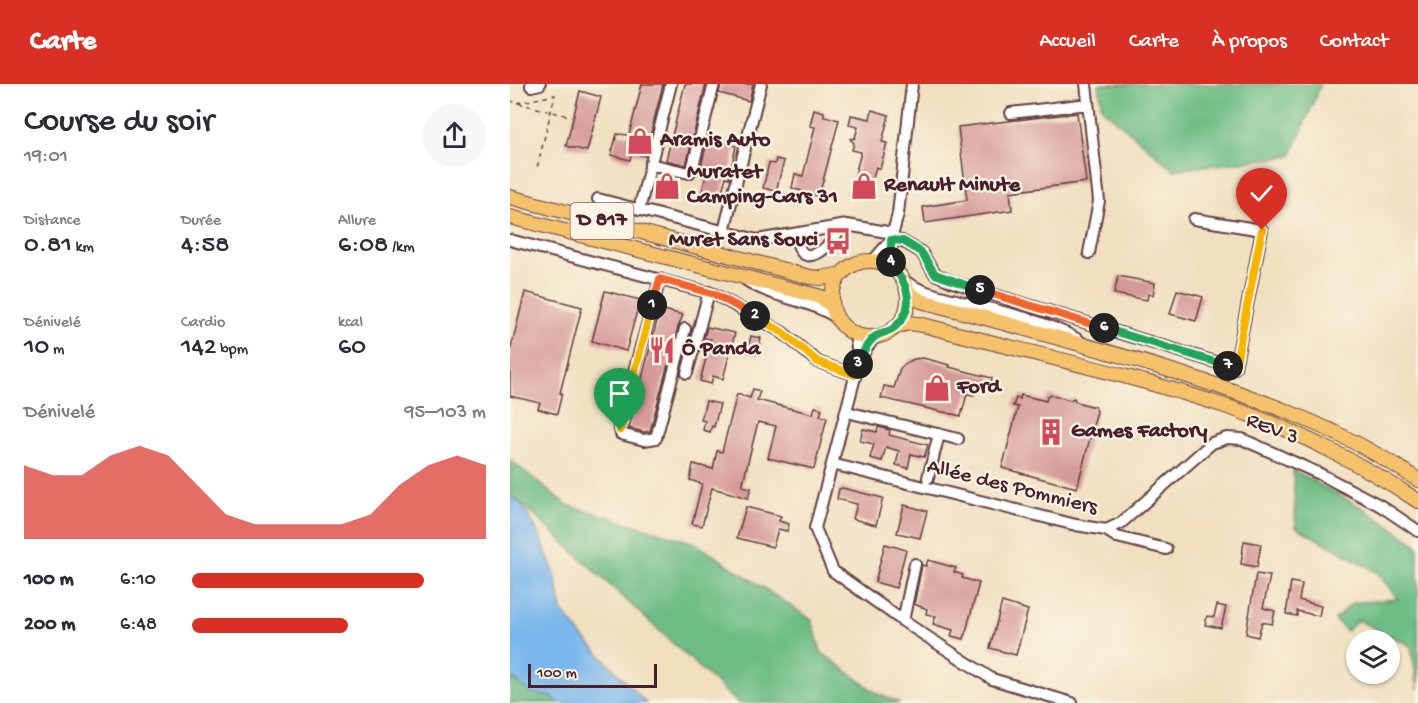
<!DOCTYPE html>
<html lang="fr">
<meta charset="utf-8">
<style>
:root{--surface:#fff;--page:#f7f7f7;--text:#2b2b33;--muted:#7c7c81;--accent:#d93025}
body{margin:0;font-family:"Gochi Hand",sans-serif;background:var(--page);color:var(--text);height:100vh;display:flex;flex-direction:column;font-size:22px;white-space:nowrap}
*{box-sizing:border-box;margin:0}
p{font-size:20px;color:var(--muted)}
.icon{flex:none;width:33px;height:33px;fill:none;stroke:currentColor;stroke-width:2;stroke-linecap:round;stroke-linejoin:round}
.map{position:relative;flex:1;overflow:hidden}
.drawer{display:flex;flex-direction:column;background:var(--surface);width:510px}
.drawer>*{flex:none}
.tools{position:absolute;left:836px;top:546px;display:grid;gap:12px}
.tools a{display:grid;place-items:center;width:54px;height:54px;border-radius:50%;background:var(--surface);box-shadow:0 2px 4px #0004;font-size:30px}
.scale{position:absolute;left:18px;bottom:15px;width:129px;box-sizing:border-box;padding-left:6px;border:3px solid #4a1f2b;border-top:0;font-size:16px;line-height:21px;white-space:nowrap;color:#4a1f2b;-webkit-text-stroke:4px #fcf5e5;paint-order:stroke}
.pin{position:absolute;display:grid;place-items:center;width:51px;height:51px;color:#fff;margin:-62px -26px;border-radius:50% 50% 50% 0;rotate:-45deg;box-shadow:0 0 6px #0007}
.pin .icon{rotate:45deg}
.km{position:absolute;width:30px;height:30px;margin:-15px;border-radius:50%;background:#222;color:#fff;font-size:16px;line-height:30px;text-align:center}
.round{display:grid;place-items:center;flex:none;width:63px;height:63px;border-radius:32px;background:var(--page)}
.summary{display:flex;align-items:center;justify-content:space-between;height:102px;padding:0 24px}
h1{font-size:33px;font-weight:600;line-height:45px}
.stats{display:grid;grid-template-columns:repeat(3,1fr);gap:9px;height:102px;padding:6px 24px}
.stats div{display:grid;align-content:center}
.stats b{font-size:26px;font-weight:600}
.stats small{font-size:16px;font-weight:400}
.stats p{font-size:16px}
.chart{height:168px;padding:12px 24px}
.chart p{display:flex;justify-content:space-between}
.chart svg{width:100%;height:108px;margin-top:6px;fill:var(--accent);opacity:.7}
ul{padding:0 24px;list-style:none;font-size:20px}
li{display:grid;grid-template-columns:96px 72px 1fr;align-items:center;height:45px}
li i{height:15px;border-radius:8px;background:var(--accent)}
header{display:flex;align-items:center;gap:36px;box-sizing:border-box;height:84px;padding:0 30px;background:var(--accent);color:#fff}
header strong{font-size:28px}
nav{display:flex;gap:33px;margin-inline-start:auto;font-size:21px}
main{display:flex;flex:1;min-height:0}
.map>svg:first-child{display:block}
</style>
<header>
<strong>Carte</strong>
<nav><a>Accueil</a><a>Carte</a><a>À propos</a><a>Contact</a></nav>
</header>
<main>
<section class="drawer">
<div class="summary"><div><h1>Course du soir</h1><p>19:01</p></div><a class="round"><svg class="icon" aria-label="share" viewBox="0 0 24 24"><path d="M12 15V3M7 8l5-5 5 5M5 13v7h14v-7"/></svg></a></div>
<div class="stats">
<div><p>Distance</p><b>0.81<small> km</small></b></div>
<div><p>Durée</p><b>4:58</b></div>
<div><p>Allure</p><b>6:08<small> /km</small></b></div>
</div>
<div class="stats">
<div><p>Dénivelé</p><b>10<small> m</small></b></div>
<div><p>Cardio</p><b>142<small> bpm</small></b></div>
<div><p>kcal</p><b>60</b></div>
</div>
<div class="chart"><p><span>Dénivelé</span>95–103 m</p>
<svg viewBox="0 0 160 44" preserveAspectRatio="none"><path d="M0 44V14L10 18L20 18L30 10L40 6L50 10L60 22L70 34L80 38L90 38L100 38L110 38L120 34L130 22L140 14L150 10L160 14V44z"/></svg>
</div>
<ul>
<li><b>100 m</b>6:10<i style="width:79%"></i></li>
<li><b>200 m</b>6:48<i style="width:53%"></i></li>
</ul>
</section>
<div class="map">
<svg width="908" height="619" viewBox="0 0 908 619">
<rect width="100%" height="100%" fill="#fcf5e5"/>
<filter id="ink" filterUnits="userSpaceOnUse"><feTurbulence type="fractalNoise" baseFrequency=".0167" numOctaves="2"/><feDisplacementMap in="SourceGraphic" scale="12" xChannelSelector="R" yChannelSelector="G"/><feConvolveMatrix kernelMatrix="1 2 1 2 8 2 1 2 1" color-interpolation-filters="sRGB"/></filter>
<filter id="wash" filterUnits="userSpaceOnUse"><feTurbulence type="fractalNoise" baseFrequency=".008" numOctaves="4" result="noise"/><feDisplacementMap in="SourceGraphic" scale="24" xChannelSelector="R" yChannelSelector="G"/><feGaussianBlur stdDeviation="1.35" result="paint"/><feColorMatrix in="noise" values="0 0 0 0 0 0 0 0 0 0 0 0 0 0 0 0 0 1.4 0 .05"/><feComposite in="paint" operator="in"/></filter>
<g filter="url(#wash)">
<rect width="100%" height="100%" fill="#f0e0c0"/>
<!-- forest -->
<path fill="#6ebd86" stroke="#5c6e58" stroke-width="1.5" d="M 589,0 L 811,0 L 781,72 L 664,86 L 592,24 Z
M 0,376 L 57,421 L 185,459 L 302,536 L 311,568 L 368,610 L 390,619 L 228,619 L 11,419 L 0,412 Z
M 783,386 L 856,426 L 908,462 L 908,606 L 901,562 L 848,536 L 837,547 L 825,536 L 842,519 L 888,515 L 867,488 L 786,443 Z
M 0,592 L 21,609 L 42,613 L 48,619 L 0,619 Z"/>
<!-- water -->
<path fill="#7ab7ec" stroke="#626b8c" stroke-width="1.5" d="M 0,412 L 11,419 L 29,450 L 45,491 L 52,527 L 70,550 L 136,619 L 48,619 L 42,613 L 21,609 L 0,592 Z"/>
<g id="blocks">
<!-- building -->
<path fill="#d59998" d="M 132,0 L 153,0 L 135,72 L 122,69 L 120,76 L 101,71 L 107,50 L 119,51 Z
M 175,0 L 196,0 L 176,81 L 156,76 Z
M 211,0 L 243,0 L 239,17 L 209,9 Z
M 70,7 L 91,13 L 77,67 L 56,62 Z
M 304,25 L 314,28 L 314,32 L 329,36 L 309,112 L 294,110 L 295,108 L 282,104 L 285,90 L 293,92 L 305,43 L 300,42 Z
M 362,26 L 379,31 L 372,58 L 377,59 L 370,85 L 366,83 L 357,115 L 340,111 L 351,68 L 342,66 L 344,59 L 340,55 L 345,54 L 348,43 L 339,41 L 341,31 L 360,35 Z
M 567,29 L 576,98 L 500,108 L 502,126 L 415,139 L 413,123 L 457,116 L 448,43 Z
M 198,55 L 226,62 L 219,94 L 216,93 L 211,111 L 203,117 L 191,112 L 198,84 L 191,82 Z
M 266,75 L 274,77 L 266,107 L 253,104 L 259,79 L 265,80 Z
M 608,192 L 645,199 L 643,211 L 638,210 L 637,216 L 604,210 Z
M 667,206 L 693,213 L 686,237 L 660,230 Z
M 95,207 L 130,216 L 116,267 L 82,257 Z
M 15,208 L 72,223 L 50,309 L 52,309 L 47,330 L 28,325 L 30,319 L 0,312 L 0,268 Z
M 150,225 L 173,231 L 168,243 L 140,347 L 134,348 L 119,344 Z
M 197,243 L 225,249 L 213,295 L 203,292 L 201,300 L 190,297 L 201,255 L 194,254 Z
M 241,252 L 251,254 L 247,270 L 237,268 Z
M 413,274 L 440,281 L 439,283 L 482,294 L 480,302 L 467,299 L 464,311 L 457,310 L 451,332 L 371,314 L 374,302 L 384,304 L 390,285 L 396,279 L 404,275 Z
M 243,305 L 250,307 L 247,316 L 303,330 L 305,323 L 312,325 L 310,332 L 317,334 L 304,385 L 258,374 L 266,342 L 248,338 L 232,402 L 241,404 L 238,414 L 202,404 L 192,442 L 182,440 L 192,400 L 180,396 L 183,380 L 203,385 L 207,367 L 212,368 L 227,310 L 240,314 Z
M 511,311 L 536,317 L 537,313 L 541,311 L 560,316 L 564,314 L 566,318 L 585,323 L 587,327 L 567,404 L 492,384 L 508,323 L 503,322 L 506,314 L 510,315 Z
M 196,317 L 210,320 L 204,343 L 202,342 L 200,348 L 193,346 L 195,337 L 191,336 Z
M 368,343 L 380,346 L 379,351 L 418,361 L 414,373 L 401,370 L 398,384 L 386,381 L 389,367 L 376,363 L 372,377 L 360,374 L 364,360 L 350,357 L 353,345 L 367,348 Z
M 332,404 L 373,414 L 366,441 L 343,435 L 347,420 L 327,415 L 329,405 Z
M 394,421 L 417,427 L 410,454 L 387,449 Z
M 236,423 L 271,432 L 269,437 L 279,440 L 277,447 L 268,445 L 263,463 L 227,454 Z
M 734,457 L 751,460 L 747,483 L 731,480 Z
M 375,460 L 396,466 L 386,504 L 365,498 Z
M 418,476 L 446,484 L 444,488 L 453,491 L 452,494 L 469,499 L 454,555 L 441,552 L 443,546 L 423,540 L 426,532 L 416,530 L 417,525 L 404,520 L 412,481 L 416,482 Z
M 746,490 L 760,492 L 753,524 L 765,527 L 762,540 L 752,538 L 748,553 L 736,550 Z
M 781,498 L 792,500 L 789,516 L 811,522 L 809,532 L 787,527 L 787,532 L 776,530 Z
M 492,518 L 518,526 L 506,571 L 480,564 Z
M 707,521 L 716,523 L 711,544 L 695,541 L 697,532 L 704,533 Z"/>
</g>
</g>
<g filter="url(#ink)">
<use href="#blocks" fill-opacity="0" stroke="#633c41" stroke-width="1.5"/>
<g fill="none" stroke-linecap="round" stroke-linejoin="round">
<defs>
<path id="minor" d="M 21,0 L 21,2 L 30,0
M 576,0 L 589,117 L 579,169
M 501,29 L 578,20
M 140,80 L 179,89 L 182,86 L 204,0
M 88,115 L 247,156 L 337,141 L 383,149
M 129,126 L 161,0
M 214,147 L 251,0
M 287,150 C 287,191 324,164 330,142
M 0,156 L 204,210 L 272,248 L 308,278 L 345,291
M 381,156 L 392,157 L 411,168 L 425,190 L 443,198 L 725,284 L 752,146 L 684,135
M 363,177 L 381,156
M 381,183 L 381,156 L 388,130 L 402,0
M 150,195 L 109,341 L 111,350 L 134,356 L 146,354 L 175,245
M 392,195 C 410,209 432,212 453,218 C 493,228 533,236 569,256
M 236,196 C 263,215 300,215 327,234
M 345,250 L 349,278
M 366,252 L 357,263 L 349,278 L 305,444 L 323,487 L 393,537 L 482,595 L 562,619
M 177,289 L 199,208
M 337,328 L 448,355
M 322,380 L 566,441 L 596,446 L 611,439 L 702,359 L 717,354 L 732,355 L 810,390 L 871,422 L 908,447
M 418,394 L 429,350
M 596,446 L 607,453 L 656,465
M 393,537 L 405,480"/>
<path id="major" d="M 0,113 L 300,193 L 311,194 L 332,190
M 0,133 L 296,209 L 311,213 L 323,223
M322 215a38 38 0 1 1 76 0a38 38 0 1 1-76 0Z
M 397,208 L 411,217 C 495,239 579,261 662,287 C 748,314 833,345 908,396
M 387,242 L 400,239 L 413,241 C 515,268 620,290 721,324 C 783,345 854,381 908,417"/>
</defs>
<!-- minor casing -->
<use href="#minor" stroke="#633c41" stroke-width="14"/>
<!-- major casing -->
<use href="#major" stroke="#633c41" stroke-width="16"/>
<!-- path -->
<path stroke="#633c41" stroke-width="1.5" stroke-dasharray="4.5 4.5" stroke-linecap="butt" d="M 0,17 L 62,33
M 7,19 L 45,11 L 27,84"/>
<!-- minor -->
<use href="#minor" stroke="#fff" stroke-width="10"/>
<!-- major -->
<use href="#major" stroke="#f5c16b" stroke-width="14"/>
</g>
</g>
<g fill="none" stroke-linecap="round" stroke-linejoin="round" filter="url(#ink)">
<defs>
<path id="split-1" d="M 110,346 L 142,221"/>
<path id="split-2" d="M 142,221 L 150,195 L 204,210 L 245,232"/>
<path id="split-3" d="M 245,232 L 272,248 L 308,278 L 345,291 L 348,280"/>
<path id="split-4" d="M 348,280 C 351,272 358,257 366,252 C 373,248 381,248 387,241 C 405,223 399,198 381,183 L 381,178"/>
<path id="split-5" d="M 381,178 L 381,156 L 393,157 L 411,168 L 425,190 L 470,206"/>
<path id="split-6" d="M 470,206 L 594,244"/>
<path id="split-7" d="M 594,244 L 718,282"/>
<path id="split-8" d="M 718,282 L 725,284 L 752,146"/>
</defs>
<!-- split-1 casing -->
<use href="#split-1" stroke="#fff" stroke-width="12"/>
<!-- split-2 casing -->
<use href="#split-2" stroke="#fff" stroke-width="12"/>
<!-- split-3 casing -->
<use href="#split-3" stroke="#fff" stroke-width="12"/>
<!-- split-4 casing -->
<use href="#split-4" stroke="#fff" stroke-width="12"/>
<!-- split-5 casing -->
<use href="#split-5" stroke="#fff" stroke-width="12"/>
<!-- split-6 casing -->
<use href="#split-6" stroke="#fff" stroke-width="12"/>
<!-- split-7 casing -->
<use href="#split-7" stroke="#fff" stroke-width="12"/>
<!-- split-8 casing -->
<use href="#split-8" stroke="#fff" stroke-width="12"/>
<!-- split-1 -->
<use href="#split-1" stroke="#f5b400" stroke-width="8"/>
<!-- split-2 -->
<use href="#split-2" stroke="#f0652b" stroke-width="8"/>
<!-- split-3 -->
<use href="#split-3" stroke="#f5b400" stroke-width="8"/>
<!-- split-4 -->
<use href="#split-4" stroke="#22a559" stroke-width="8"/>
<!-- split-5 -->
<use href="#split-5" stroke="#22a559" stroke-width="8"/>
<!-- split-6 -->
<use href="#split-6" stroke="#f0652b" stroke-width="8"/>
<!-- split-7 -->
<use href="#split-7" stroke="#22a559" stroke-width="8"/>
<!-- split-8 -->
<use href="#split-8" stroke="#f5b400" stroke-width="8"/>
</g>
<!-- icons -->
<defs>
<symbol id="shop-bare" viewBox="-9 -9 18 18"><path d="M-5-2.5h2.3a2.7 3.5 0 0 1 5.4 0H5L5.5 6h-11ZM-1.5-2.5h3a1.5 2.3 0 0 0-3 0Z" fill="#d1495b" stroke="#fcf5e5" stroke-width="2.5" paint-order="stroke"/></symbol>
<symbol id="bus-bare" viewBox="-9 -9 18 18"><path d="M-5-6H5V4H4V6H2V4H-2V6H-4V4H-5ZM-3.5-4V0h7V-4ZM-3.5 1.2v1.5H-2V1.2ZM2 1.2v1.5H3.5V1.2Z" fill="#d1495b" stroke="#fcf5e5" stroke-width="2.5" paint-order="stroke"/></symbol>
<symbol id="restaurant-bare" viewBox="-9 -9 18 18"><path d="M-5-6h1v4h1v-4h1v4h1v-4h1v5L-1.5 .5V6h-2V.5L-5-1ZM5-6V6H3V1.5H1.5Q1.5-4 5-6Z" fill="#d1495b" stroke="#fcf5e5" stroke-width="2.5" paint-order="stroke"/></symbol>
<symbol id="building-bare" viewBox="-9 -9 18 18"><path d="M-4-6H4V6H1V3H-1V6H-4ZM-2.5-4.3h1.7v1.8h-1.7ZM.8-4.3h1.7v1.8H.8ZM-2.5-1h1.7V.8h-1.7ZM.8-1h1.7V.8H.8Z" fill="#d1495b" stroke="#fcf5e5" stroke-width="2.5" paint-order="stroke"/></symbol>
</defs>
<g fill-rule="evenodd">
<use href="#shop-bare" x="111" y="38" width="38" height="38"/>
<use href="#shop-bare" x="138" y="83" width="38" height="38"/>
<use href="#shop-bare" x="335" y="83" width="38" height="38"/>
<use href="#bus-bare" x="309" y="138" width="38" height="38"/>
<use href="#restaurant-bare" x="133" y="247" width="38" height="38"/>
<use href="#shop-bare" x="408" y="285" width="38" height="38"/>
<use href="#building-bare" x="522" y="329" width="38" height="38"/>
</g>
<g text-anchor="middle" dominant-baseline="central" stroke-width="4.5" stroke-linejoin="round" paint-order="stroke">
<!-- shield labels -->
<rect fill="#fcf5e5" stroke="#7f5f63" stroke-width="1.5" x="60.5" y="119" width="63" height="36" rx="4.5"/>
<g font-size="21" font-weight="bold" fill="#4a1f2b">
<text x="92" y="137">D 817</text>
</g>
<!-- poi labels -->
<g font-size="22" font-weight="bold" fill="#4a1f2b" stroke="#fcf5e5" text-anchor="start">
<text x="150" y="57">Aramis Auto</text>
<text x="177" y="89">Muratet<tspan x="177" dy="25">Camping-Cars 31</tspan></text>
<text x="374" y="102">Renault Minute</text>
<text x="308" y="157" text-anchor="end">Muret Sans Souci</text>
<text x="172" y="266">Ô Panda</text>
<text x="447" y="304">Ford</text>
<text x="561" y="348">Games Factory</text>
</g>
<!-- street labels -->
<g font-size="22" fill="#4a1f2b" stroke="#fcf5e5">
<text transform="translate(762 346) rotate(21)">REV 3</text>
<text transform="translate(502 404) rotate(14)">Allée des Pommiers</text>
</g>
</g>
</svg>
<div class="tools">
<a><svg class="icon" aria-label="layers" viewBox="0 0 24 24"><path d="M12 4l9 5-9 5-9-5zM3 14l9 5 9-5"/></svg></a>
</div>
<div class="scale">100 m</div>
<div class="pin" style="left:110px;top:346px;background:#1e9e55"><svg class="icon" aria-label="arrive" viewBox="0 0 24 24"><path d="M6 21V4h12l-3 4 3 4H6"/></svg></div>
<div class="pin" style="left:752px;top:146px;background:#d93025"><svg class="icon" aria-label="check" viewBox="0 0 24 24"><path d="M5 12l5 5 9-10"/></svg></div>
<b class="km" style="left:142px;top:221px">1</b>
<b class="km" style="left:245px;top:232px">2</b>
<b class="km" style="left:348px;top:280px">3</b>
<b class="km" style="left:381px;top:178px">4</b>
<b class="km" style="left:470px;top:206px">5</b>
<b class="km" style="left:594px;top:244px">6</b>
<b class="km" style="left:718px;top:282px">7</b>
</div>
</main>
